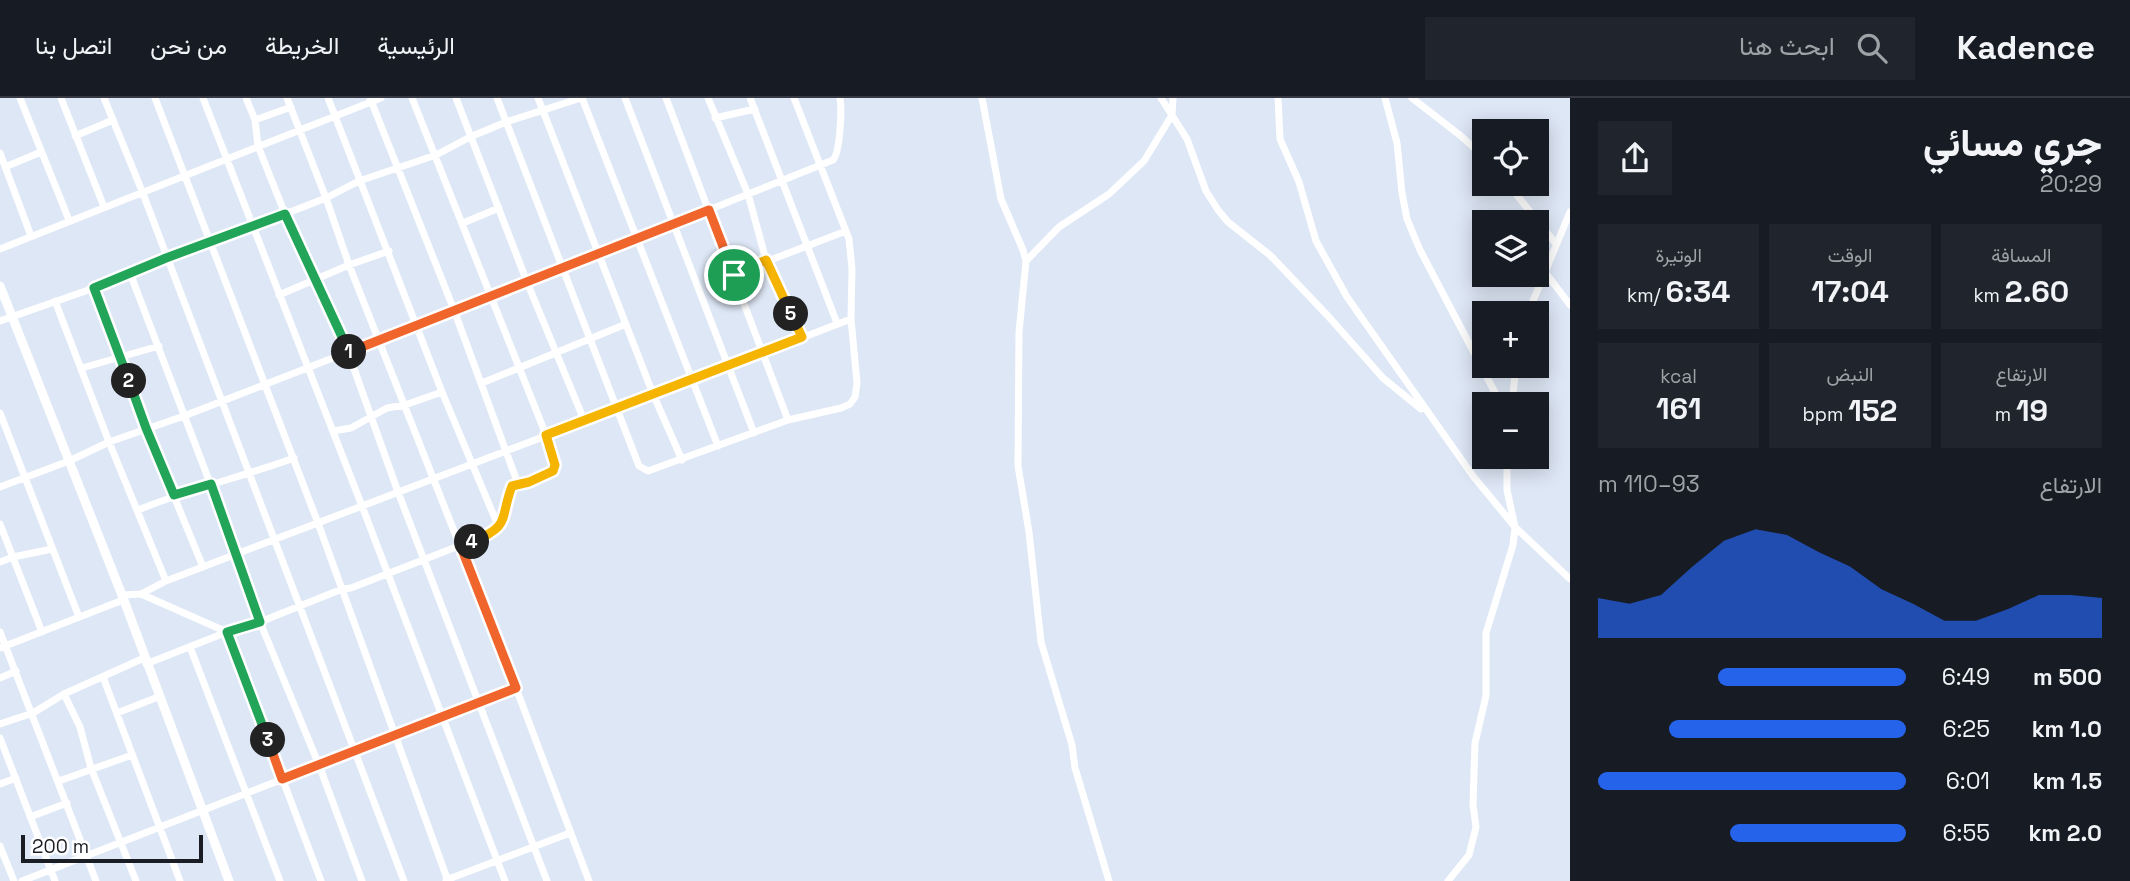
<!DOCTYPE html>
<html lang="ar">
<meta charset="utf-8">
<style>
:root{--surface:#171b24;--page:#20242c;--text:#f1f3f6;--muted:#9ea1a6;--line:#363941;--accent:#2563eb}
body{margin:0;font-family:"Space Grotesk",Vazirmatn,sans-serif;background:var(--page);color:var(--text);direction:rtl;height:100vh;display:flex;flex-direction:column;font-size:26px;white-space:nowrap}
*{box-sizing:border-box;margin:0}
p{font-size:23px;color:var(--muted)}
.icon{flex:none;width:38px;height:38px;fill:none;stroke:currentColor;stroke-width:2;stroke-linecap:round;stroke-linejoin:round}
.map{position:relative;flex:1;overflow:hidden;direction:ltr}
.details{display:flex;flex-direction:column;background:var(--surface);width:560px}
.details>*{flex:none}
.buttons{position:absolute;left:1472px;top:21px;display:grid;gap:14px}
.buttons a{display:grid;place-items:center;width:77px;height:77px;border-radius:0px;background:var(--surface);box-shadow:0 4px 18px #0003;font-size:35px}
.scale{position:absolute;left:21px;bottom:18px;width:182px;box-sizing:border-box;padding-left:7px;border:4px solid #1a1d23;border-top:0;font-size:19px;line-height:24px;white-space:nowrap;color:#1a1d23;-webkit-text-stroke:5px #fff;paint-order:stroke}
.pin{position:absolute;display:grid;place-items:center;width:60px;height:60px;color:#fff;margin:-30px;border:4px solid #fff;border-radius:50%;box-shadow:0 2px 7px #0007}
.km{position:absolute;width:35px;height:35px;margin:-18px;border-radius:50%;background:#222;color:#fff;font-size:19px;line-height:35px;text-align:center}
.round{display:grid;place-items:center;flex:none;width:74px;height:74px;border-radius:0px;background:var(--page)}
.overview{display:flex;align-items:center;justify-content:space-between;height:119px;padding:0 28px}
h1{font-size:38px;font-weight:800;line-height:52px}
.metrics{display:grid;grid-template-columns:repeat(3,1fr);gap:10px;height:119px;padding:7px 28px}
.metrics div{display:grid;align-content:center;border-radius:0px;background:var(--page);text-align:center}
.metrics b{font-size:30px;font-weight:800}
.metrics small{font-size:19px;font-weight:400}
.metrics p{font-size:19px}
.chart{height:196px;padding:14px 28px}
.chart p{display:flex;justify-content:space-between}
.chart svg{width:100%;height:126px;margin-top:7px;fill:var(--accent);opacity:.7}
ul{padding:0 28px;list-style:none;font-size:23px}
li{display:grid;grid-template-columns:112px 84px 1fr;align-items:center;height:52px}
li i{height:18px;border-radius:9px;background:var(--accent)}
header{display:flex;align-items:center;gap:42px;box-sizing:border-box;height:98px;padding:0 35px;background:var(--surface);border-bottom:2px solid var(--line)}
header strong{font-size:33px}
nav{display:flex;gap:38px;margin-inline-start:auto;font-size:24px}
.search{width:490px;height:63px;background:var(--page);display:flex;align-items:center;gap:18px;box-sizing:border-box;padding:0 24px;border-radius:0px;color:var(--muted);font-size:26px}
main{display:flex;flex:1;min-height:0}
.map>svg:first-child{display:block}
</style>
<header>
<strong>Kadence</strong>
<div class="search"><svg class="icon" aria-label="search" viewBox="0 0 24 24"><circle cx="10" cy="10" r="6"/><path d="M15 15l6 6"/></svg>ابحث هنا</div>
<nav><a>الرئيسية</a><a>الخريطة</a><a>من نحن</a><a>اتصل بنا</a></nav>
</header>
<main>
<section class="details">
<div class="overview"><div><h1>جري مسائي</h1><p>20:29</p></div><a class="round"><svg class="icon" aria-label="share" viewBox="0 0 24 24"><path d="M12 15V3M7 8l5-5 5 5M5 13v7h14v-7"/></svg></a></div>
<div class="metrics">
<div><p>المسافة</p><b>2.60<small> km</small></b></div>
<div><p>الوقت</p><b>17:04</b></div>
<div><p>الوتيرة</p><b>6:34<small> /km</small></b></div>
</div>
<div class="metrics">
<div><p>الارتفاع</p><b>19<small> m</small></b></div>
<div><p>النبض</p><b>152<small> bpm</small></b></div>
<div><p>kcal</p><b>161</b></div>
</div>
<div class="chart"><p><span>الارتفاع</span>93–110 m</p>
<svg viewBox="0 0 160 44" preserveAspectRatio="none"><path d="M0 44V30L10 32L20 29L30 19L40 10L50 6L60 8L70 14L80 19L90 27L100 32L110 38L120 38L130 34L140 29L150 29L160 30V44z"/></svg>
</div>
<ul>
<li><b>500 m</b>6:49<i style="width:61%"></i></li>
<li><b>1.0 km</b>6:25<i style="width:77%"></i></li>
<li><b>1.5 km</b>6:01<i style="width:100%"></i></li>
<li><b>2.0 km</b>6:55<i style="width:57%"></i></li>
</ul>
</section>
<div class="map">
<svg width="1570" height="783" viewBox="0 0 1570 783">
<rect width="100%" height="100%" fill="#dee7f6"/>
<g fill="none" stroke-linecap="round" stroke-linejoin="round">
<!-- minor -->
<path stroke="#fff" stroke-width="7" d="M 20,0 L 69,122
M 61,0 L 104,109
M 104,0 L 142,93 L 404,783
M 155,0 L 318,425 L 448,783
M 203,0 L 362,408 L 505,783
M 246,0 L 255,22 L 258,48 L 285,116 L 348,254 L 398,394 L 547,783
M 287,0 L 326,100 L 349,167 L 516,590 L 589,783
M 328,0 L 442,294 L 499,430
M 370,0 L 454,212 L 518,386
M 456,0 L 527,184 L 584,322
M 497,0 L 639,368 L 648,373 L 788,322 L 841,310 L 850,306 L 855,299 L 857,285 L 851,221 L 852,171 L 849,141 L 794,0
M 538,0 L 653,296 L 682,362
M 582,0 L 718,348
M 625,0 L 754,335
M 666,0 L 788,322
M 708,0 L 748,96 L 766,162 L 802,239
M 750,0 L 837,225
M 982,0 L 1001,101 L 1023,152 L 1026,163 L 1019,234 L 1018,368 L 1029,434 L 1041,544 L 1072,647 L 1075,670 L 1109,783
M 1161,0 L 1187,41 L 1206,93 L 1218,112 L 1228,124 L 1271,158 L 1328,218 L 1383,280 L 1421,311
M 1278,0 L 1280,41 L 1299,84 L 1316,143 L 1347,199 L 1473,378 L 1515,429 L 1570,481
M 1385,0 L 1397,45 L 1402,95 L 1407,121 L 1420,152 L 1501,306
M 1412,0 L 1461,38 L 1484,59
M 715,20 L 755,11
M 255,22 L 291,9
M 75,38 L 113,22
M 0,55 L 31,138
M 5,69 L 41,54
M 1508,86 L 1556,146
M 463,125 L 499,110
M 0,151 L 381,0
M 1026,163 L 1059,129 L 1109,96 L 1144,63 L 1172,17 L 1173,0
M 1545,174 L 1570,207
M 130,175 L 237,456 L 260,524 L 319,667 L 362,783
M 734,176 L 846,133
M 94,190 L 146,330 L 203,469
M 279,197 L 349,167 L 389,153
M 55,203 L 109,344 L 166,483
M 1528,215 L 1570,114
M 0,223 L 94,190 L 166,160 L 285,116 L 326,100 L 359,83 L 436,57 L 470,39 L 506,24 L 581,0
M 82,270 L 159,248
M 482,285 L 626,226
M 1512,306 L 1516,268
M 0,315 L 79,519
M 333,333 L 351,330 L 387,310 L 405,307 L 442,294
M 0,389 L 69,363 L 109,344 L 184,318 L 599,156 L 833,62 C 840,55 842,12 840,0
M 138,412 C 189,391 242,379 294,360
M 0,426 L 42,534
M 0,464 L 13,459 L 52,451
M 141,496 L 227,534 L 260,524 L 342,491 L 351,490 L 492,435 L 504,421 L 512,388 L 529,384 L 553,373 L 555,367 L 546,337 L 412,0
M 122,497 L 141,496 L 166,483 L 851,221
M 0,534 L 96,783
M 190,549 L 280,783
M 0,550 L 123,502
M 146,566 L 227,534 L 321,783
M 103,579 L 180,783
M 0,580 L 16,573
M 64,596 L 80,629 L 91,670 L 136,783
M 117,615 L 158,599
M 0,626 L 33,615 L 64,596 L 144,560
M 0,640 L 55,783
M 59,683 L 132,657
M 0,686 L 16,680
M 30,719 L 67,705
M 0,748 L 14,783
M 446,782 L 570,735
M 22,783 L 516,590
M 1448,783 L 1469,757 L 1476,729 L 1473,707 L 1475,645 L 1486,598 L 1486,535 L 1513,447 L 1515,429 L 1507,392 L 1507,359"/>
<!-- tertiary -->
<path stroke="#fff" stroke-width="9" d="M 0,188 L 122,497 L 229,783"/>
</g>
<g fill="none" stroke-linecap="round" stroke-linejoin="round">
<defs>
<path id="split-1" d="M 349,254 L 709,112 L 734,177"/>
<path id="split-2" d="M 129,283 L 94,190 L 166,160 L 285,116 L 349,254"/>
<path id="split-3" d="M 129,283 L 146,330 L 174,397 L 211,386 L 260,524 L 227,534 L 268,642"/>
<path id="split-4" d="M 268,642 L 282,681 L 516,590 L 461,449 L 472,444"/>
<path id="split-5" d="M 472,444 C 512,427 499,422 512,388 L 529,384 L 553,373 L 555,367 L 546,337 L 802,239 L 791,216"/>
<path id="split-6" d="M 734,177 L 766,162 L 791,216"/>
</defs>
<!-- split-1 casing -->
<use href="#split-1" stroke="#fff" stroke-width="14"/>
<!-- split-2 casing -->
<use href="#split-2" stroke="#fff" stroke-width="14"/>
<!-- split-3 casing -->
<use href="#split-3" stroke="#fff" stroke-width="14"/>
<!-- split-4 casing -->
<use href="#split-4" stroke="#fff" stroke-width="14"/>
<!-- split-5 casing -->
<use href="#split-5" stroke="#fff" stroke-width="14"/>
<!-- split-6 casing -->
<use href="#split-6" stroke="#fff" stroke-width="14"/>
<!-- split-1 -->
<use href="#split-1" stroke="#f0652b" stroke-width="9"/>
<!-- split-2 -->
<use href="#split-2" stroke="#22a559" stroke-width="9"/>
<!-- split-3 -->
<use href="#split-3" stroke="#22a559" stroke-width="9"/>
<!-- split-4 -->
<use href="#split-4" stroke="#f0652b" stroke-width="9"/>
<!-- split-5 -->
<use href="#split-5" stroke="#f5b400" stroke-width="9"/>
<!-- split-6 -->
<use href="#split-6" stroke="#f5b400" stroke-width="9"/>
</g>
</svg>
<div class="buttons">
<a><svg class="icon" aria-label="locate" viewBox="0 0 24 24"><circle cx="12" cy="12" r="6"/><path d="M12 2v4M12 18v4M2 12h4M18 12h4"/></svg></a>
<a><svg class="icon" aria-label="layers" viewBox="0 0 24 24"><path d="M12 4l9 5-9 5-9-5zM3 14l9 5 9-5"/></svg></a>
<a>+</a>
<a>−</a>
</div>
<div class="scale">200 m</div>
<div class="pin" style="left:734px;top:177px;background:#1e9e55"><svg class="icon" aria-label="arrive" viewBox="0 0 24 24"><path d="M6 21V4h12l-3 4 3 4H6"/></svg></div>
<b class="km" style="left:349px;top:254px">1</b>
<b class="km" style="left:129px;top:283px">2</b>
<b class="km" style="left:268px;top:642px">3</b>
<b class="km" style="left:472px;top:444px">4</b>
<b class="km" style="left:791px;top:216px">5</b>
</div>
</main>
